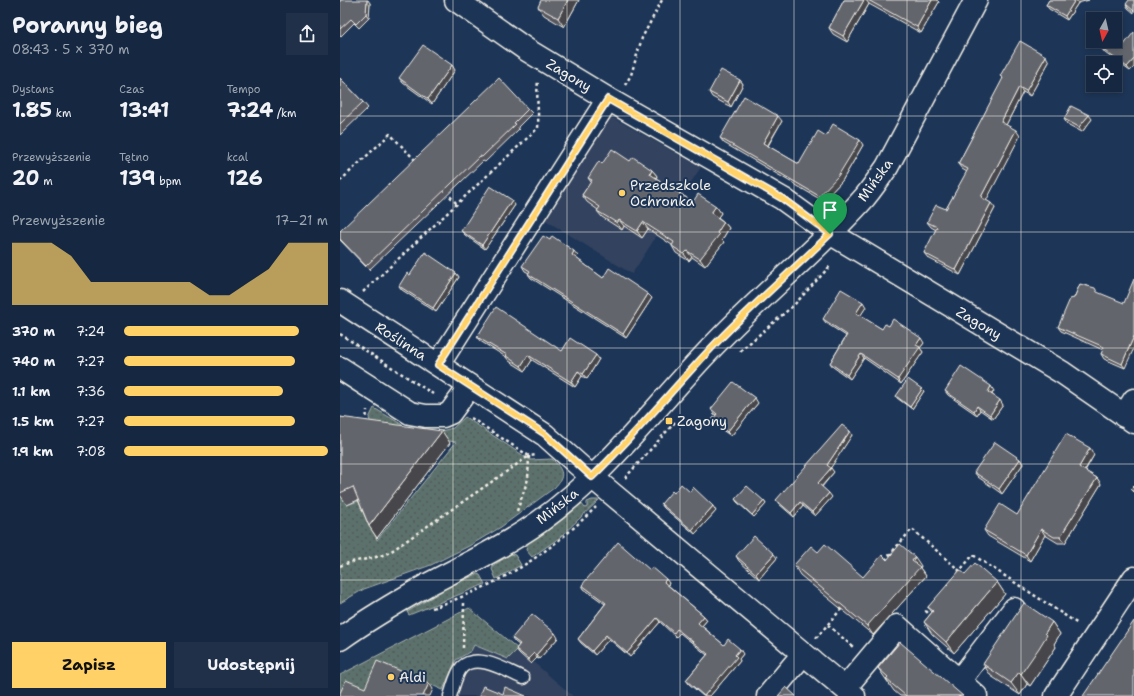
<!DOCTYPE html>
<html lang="pl">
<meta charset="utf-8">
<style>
:root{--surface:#162841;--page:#1f3048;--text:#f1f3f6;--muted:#9ea6b1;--line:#35445a;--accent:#ffd166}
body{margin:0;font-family:"Shantell Sans",sans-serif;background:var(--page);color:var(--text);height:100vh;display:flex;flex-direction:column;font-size:15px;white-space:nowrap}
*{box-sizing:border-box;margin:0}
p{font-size:13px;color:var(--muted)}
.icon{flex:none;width:22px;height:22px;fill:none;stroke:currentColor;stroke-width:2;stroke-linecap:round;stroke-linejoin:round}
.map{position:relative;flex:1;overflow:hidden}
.sheet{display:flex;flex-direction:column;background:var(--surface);width:340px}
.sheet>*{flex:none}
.needle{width:26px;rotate:188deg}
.controls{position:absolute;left:746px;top:12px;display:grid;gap:8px}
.controls a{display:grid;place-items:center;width:36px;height:36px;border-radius:0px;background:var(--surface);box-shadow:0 2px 6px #0003,0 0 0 1px var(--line);font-size:20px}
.pin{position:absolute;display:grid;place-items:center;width:34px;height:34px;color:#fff;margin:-41px -17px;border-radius:50% 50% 50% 0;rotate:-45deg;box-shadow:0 0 4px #0007}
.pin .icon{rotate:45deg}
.round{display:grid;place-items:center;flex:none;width:42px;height:42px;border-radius:0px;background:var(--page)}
.overview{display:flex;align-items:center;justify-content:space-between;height:68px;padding:0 12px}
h1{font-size:22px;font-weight:700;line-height:30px}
.figures{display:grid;grid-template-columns:repeat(3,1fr);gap:6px;height:68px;padding:4px 12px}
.figures div{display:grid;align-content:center}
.figures b{font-size:20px;font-weight:700}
.figures small{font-size:11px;font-weight:400}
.figures p{font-size:11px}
.chart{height:112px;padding:8px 12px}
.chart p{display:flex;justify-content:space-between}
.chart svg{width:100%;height:72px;margin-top:4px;fill:var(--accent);opacity:.7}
.cta{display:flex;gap:8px;margin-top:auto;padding:8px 12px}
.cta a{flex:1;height:46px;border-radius:0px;background:var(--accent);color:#111;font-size:16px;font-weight:700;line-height:46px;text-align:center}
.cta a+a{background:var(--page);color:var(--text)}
ul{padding:0 12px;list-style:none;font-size:13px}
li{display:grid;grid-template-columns:64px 48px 1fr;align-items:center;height:30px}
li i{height:10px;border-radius:5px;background:var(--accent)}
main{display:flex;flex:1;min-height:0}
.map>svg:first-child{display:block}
</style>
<main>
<section class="sheet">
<div class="overview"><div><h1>Poranny bieg</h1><p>08:43 · 5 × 370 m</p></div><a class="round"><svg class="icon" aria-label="share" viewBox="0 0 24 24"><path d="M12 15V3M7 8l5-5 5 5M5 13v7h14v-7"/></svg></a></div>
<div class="figures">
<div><p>Dystans</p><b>1.85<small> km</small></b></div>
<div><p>Czas</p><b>13:41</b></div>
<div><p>Tempo</p><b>7:24<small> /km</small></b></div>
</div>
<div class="figures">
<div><p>Przewyższenie</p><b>20<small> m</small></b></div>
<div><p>Tętno</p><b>139<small> bpm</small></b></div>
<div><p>kcal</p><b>126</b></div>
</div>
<div class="chart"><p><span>Przewyższenie</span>17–21 m</p>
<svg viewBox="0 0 160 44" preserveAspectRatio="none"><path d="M0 44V6L10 6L20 6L30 14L40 30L50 30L60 30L70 30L80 30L90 30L100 38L110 38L120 30L130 22L140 6L150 6L160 6V44z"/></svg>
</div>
<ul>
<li><b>370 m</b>7:24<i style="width:86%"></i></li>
<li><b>740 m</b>7:27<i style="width:84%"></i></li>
<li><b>1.1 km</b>7:36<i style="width:78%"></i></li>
<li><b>1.5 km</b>7:27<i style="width:84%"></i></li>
<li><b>1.9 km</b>7:08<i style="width:100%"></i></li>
</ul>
<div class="cta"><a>Zapisz</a><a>Udostępnij</a></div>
</section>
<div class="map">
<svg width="794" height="696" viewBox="0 0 794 696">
<defs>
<pattern id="grass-dots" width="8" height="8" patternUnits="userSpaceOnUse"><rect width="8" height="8" fill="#5c716c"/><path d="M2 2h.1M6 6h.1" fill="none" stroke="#525a57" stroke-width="1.8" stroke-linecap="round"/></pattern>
</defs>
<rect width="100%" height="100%" fill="#1d3557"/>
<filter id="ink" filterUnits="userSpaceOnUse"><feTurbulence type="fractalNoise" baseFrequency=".025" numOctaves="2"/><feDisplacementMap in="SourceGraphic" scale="8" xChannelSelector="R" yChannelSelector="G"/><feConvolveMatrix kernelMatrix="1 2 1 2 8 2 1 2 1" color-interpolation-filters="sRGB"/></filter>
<g filter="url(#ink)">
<!-- built -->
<path fill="#32435e" d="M 270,116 L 361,167 L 292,274 L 202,218 Z
M 134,645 L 168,659 L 178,649 L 233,696 L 112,696 Z"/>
<!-- grass -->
<path fill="url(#grass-dots)" stroke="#a8b1aa" d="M 34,408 L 66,427 L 101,431 L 113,428 L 125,417 L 190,460 L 212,459 C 223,470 226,476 214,488 L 161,527 L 129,546 L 91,565 L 24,589 L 0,603 L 0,488 L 7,505 L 21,500 L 37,540 L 116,442 L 33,430 L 29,418 Z
M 252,500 L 259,500 L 219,538 L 192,557 L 186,550 L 187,544 L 241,503 L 245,508 L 247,507 L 247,502 Z
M 171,554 L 175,555 L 181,565 L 156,579 L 152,569 L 154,565 Z
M 137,574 L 140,575 L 145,584 L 69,615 L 67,612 L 107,588 Z
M 129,608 L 178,649 L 168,659 L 134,645 L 131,651 L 116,660 L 103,690 L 42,663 L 29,691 L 0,696 L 0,675 Z"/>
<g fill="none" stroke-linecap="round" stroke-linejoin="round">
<defs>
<path id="service" d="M 110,696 C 113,688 116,673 122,667 C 137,652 167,671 183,678"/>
<path id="minor" d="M 116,0 L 187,50 L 268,99 L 443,199 L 490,233 L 723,373 L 794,422
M 0,301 L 205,435 L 252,477 L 514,696
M 98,365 L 268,99
M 0,368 L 70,413 L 86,416 L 103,416 L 110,413 L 130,386
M 784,416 L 794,400
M 619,681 L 674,609
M 505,688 L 557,626 L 636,696
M 428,696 L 463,654
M 716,696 L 794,578"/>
<path id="tertiary" d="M 0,639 C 28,619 57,602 87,585 C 125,565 163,547 199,522 C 269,472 319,401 379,340 C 426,291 480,248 525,197 C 533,187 540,177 547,167 L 636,0"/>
</defs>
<!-- service casing -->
<use href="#service" stroke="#f4f1e8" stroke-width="15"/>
<!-- minor casing -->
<use href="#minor" stroke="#f4f1e8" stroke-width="25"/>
<!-- tertiary casing -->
<use href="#tertiary" stroke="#f4f1e8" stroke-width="25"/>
<!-- path -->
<path stroke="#f4f1e8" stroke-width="2.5" stroke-dasharray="3 3" stroke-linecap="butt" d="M 285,85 L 291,75 L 302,38 L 322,0
M 0,181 L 50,134 L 76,161
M 106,192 L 117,204
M 23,292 L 198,128 C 199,112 196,97 198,81
M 0,334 L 93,394
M 400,351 L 454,305 L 491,265
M 131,418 L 189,456 L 197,455
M 26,423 L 27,410
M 285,478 L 336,421
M 177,511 L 188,479 L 189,456
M 545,560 L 572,529 L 620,571
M 0,566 C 16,559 34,560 50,552 L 189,456
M 618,573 L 633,555 L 738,624
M 590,606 L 586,611 L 591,616
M 92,608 C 159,585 205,557 256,507
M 488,625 L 513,647
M 476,638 L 503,607
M 123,648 L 124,603"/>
<!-- service -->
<use href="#service" stroke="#1d3557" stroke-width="12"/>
<!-- minor -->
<use href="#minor" stroke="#1d3557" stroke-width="22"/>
<!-- tertiary -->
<use href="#tertiary" stroke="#1d3557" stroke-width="22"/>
</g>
<!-- wall -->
<path fill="#56575e" stroke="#f4f1e8" d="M 0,0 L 30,3 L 29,18 L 19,28 L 14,23 L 0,37 Z
M 239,0 L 224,27 L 204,15 L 198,7 Z
M 504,0 L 597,0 L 599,2 L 581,33 L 529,4 L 507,42 L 493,34 L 489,28 Z
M 709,0 L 749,0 L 738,3 L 727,20 L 709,9 L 706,5 Z
M 794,0 L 794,13 L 788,8 L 786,4 Z
M 775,41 L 790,71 L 765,53 L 762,49 Z
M 709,62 L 690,96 L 683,92 L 666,125 L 680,136 L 646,200 L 655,208 L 620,275 L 588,258 L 584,253 L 596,230 L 591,227 L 587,222 L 606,209 L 627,172 L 622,169 L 618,164 L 663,79 L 660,76 Z
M 115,70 L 92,104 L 63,83 L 59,78 Z
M 0,78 L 23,102 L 28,108 L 0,135 Z
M 400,80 L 403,84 L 391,107 L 372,97 L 369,92 Z
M 188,109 L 192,113 L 178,127 L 179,129 L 145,162 L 143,161 L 29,270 L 0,240 L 0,231 Z
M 724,119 L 752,119 L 742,132 L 727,124 Z
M 442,121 L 428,146 L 459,164 L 486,136 L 523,145 L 502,181 L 483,201 L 384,143 L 380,138 Z
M 290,161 L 312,170 L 317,176 L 316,178 L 353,202 L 376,206 L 381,213 L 378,217 L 384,222 L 389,228 L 382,240 L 384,242 L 365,266 L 352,257 L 349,261 L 336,253 L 332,246 L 332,245 L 308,229 L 302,238 L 284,226 L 282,230 L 262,217 L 257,211 L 258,210 L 247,202 L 242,195 L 251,182 L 248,178 L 262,164 Z
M 175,205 L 145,249 L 125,235 L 121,231 Z
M 210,240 L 238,256 L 236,258 L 263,278 L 308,294 L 312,298 L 286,338 L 191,278 L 188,274 L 189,273 L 185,271 L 182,266 Z
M 116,273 L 119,277 L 96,312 L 62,290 L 59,286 L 70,275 Z
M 740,284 L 785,368 L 764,359 L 761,354 L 763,350 L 721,331 L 718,327 L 734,298 Z
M 526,307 L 520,316 L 542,329 L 549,326 L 584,343 L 580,348 L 583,352 L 561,384 L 524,358 L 510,379 L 493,367 L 490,363 L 506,336 L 486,323 L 483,319 Z
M 137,337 L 222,351 L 259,359 L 247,379 L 242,376 L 235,387 L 192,360 L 185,371 L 169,361 L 166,357 L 140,341 Z
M 582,389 L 584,391 L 572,409 L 557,398 L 556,396 Z
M 605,391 L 654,391 L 652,394 L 663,405 L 653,419 L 640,410 L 637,415 L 608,395 Z
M 418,403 L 391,436 L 375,425 L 372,420 L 376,415 L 374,414 L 371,409 Z
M 0,417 L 110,443 L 37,538 L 29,526 L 18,500 L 7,505 L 0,495 Z
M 512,435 L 490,468 L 494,472 L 482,487 L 492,497 L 475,516 L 463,506 L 454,517 L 439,504 L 436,500 Z
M 754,455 L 745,471 L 757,478 L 761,484 L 725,543 L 718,543 L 705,535 L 690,561 L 648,536 L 644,530 L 677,515 Z
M 680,459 L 683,464 L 662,494 L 638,477 L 634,472 Z
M 350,492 L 376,511 L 355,534 L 324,508 L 321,504 L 334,493 Z
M 395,499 L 424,501 L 426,504 L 414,517 L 397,502 Z
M 478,552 L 523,577 L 547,560 L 581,566 L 580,568 L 586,576 L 533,635 L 460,575 L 454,565 Z
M 396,556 L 437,558 L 419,579 L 399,561 Z
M 310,570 L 329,583 L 328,585 L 364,616 L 367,620 L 362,626 L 384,645 L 403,654 L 399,659 L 400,661 L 370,696 L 363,696 L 349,684 L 346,680 L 367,655 L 340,633 L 336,637 L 320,622 L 290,657 L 269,639 L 255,655 L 241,643 L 238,639 L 265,604 L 244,589 L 242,585 Z
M 625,574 L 657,582 L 665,594 L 614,653 L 592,634 L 584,622 L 592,612 L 588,607 Z
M 712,622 L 720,634 L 714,644 L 716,647 L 690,686 L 687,684 L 680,695 L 651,676 L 643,664 Z
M 172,638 L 218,638 L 199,659 L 197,658 L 191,664 L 179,653 L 176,649 L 179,645 L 175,642 Z
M 538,668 L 623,696 L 560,696 L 554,691 Z"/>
<!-- shaded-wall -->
<path fill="#46474c" stroke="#f4f1e8" d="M 27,0 L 28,0 L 30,3 L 29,18 L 26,14 Z
M 228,0 L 239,0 L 224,27 L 218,18 Z
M 524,0 L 526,0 L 529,4 L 507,42 L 503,36 Z
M 592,0 L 597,0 L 599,2 L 581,33 L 577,27 Z
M 735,0 L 736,0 L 738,3 L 727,20 L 725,16 Z
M 706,56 L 709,62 L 690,96 L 686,91 Z
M 794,59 L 794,67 L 790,71 L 787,67 Z
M 112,65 L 115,70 L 92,104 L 88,99 Z
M 400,80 L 403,84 L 391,107 L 388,102 Z
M 679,87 L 683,92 L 665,127 L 661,122 Z
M 749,115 L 752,119 L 742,132 L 739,127 Z
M 438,116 L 442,121 L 426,148 L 423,143 Z
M 676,130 L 680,136 L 645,203 L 641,197 Z
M 520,140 L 523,145 L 502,181 L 483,201 L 479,196 Z
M 312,170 L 317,176 L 314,180 L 310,174 Z
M 172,200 L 175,205 L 145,249 L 142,245 Z
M 651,203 L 655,208 L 620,275 L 616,270 Z
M 376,206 L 381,213 L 376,220 L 371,213 Z
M 279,220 L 284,226 L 282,230 L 277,223 Z
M 303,222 L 308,229 L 302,238 L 297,231 Z
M 384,222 L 389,228 L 382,240 L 384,242 L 365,266 L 360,259 Z
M 234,251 L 238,256 L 235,259 L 232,255 Z
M 347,251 L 352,257 L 349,261 L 344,254 Z
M 116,273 L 119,277 L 96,312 L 93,308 Z
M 308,294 L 312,298 L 286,338 L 283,334 Z
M 523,302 L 526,307 L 519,318 L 516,313 Z
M 794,336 L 794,348 L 785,368 L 782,364 Z
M 581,338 L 584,343 L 580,348 L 583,352 L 561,384 L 558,379 L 576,345 Z
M 521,354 L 524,358 L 510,379 L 507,375 Z
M 188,355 L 192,360 L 185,371 L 181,366 Z
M 256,355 L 259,359 L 247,379 L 243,374 Z
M 238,371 L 242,376 L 235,387 L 231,382 Z
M 651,386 L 654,391 L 650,396 L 648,392 Z
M 582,389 L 584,391 L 572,409 L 570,407 Z
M 415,398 L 418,403 L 391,436 L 387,432 Z
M 660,400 L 663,405 L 653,419 L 650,415 Z
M 637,406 L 640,410 L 637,415 L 634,411 Z
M 102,431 L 110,443 L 37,538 L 29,526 Z
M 510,431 L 512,435 L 490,469 L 487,465 Z
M 750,448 L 754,455 L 743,473 L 739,467 Z
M 680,459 L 683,464 L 662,494 L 659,489 Z
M 491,468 L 494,472 L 481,487 L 478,483 Z
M 757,478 L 761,484 L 725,543 L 720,537 Z
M 489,493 L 492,497 L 475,516 L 472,512 Z
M 424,501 L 426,504 L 414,517 L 412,515 Z
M 460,502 L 463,506 L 454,517 L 451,513 Z
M 373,506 L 376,511 L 355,534 L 352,530 Z
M 701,529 L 705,535 L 690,561 L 686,555 Z
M 434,554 L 437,558 L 419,579 L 416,574 Z
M 575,557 L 581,566 L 580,568 L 586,576 L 533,635 L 527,626 Z
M 326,579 L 329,583 L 327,586 L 324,582 Z
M 657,582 L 665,594 L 614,653 L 606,642 Z
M 364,616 L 367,620 L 361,627 L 358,623 Z
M 317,618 L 320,622 L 290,657 L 287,653 Z
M 712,622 L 720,634 L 714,644 L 716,647 L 690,686 L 681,674 L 705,633 Z
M 215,633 L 218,638 L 199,659 L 196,655 Z
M 266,635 L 269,639 L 255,655 L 252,651 Z
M 400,649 L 403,654 L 399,659 L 400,661 L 370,696 L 364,696 Z
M 194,653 L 197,658 L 191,664 L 188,659 Z
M 679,672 L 687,684 L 680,695 L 671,683 Z
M 89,683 L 93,689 L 90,696 L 83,696 Z"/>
<!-- building -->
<path fill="#64656d" stroke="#f4f1e8" d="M 0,0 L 27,0 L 26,14 L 16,24 L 11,19 L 0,29 Z
M 201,0 L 228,0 L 218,18 L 198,7 Z
M 504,0 L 524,0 L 503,36 L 489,28 Z
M 528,0 L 592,0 L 577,27 Z
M 709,0 L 735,0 L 725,16 L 706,5 Z
M 789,0 L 794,0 L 794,11 L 786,4 Z
M 794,32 L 794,59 L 787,67 L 762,49 L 767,41 L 775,41 L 775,39 L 783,46 Z
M 680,41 L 706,56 L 686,91 L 679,87 L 661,122 L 676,130 L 641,197 L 651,203 L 616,270 L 584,253 L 597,227 L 587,222 L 596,205 L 606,209 L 628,169 L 618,164 L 663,78 L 660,76 Z
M 83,45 L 112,65 L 88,99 L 59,78 Z
M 381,70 L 400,80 L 388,102 L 369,92 Z
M 0,78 L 23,102 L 0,124 Z
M 159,78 L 188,109 L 174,123 L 176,124 L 142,157 L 140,156 L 26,266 L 0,239 L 0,231 Z
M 404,96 L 438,116 L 423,143 L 459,164 L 478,131 L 486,136 L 493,124 L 520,140 L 498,176 L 479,196 L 380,138 Z
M 731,106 L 749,115 L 739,127 L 724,119 Z
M 272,149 L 290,161 L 293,157 L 312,170 L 310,174 L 353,202 L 358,194 L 376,206 L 371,213 L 384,222 L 377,233 L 379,235 L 360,259 L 347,251 L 344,254 L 332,246 L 334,242 L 303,222 L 297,231 L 279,220 L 277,223 L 257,211 L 260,207 L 242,195 L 252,180 L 248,178 L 259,161 L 262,164 Z
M 150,186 L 172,200 L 142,245 L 121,231 Z
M 203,236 L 210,240 L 212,236 L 234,251 L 232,255 L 263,278 L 269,268 L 308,294 L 283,334 L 188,274 L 190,271 L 182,266 Z
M 85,252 L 116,273 L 93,308 L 59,286 L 67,273 L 70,275 Z
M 794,279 L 794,336 L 782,364 L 761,354 L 764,347 L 718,327 L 730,299 L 734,298 L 740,284 L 755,288 L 757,292 L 784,303 Z
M 501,289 L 523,302 L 516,313 L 542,329 L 545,324 L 549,326 L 553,319 L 581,338 L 576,345 L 580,347 L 558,379 L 521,354 L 507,375 L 490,363 L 507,335 L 483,319 Z
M 156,307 L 222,351 L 230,338 L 256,355 L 243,374 L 238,371 L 231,382 L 188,355 L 181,366 L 166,356 L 167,355 L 137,337 Z
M 621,366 L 651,386 L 648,392 L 660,400 L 650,415 L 637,406 L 634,411 L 605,391 Z
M 568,379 L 582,389 L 570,407 L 556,396 Z
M 393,382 L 415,398 L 387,432 L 372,420 L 377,414 L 371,409 Z
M 0,417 L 102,431 L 29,526 L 13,487 L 0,493 Z
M 502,425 L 510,431 L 487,465 L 491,468 L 478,483 L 489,493 L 472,512 L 460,502 L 451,513 L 436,500 Z
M 726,434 L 750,448 L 739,467 L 757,478 L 720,537 L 714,537 L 701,529 L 686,555 L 644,530 L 660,504 L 677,515 Z
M 655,442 L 680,459 L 659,489 L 634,472 Z
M 341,484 L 350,492 L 353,487 L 373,506 L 352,530 L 321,504 L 332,491 L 334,493 Z
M 407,486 L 424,501 L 412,515 L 395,499 Z
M 794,486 L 794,492 L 791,489 Z
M 414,536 L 434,554 L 416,574 L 396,556 Z
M 278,542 L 310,570 L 312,567 L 326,579 L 324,582 L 364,616 L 358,623 L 384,645 L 388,639 L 400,649 L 395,655 L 397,657 L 364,696 L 346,680 L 368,654 L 337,629 L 334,633 L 317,618 L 287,653 L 266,635 L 252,651 L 238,639 L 266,603 L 242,585 Z
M 485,544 L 523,577 L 542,555 L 547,560 L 560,544 L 575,557 L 572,561 L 580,567 L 527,626 L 454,565 L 471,546 L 478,552 Z
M 635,563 L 657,582 L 606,642 L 584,622 L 593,611 L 588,607 L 620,570 L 625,574 Z
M 684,603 L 712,622 L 705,633 L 707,635 L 699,648 L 681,674 L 679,672 L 671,683 L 643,664 Z
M 192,614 L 215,633 L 196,655 L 194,653 L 188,659 L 176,649 L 180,644 L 172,638 Z
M 794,621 L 794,696 L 743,696 Z
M 560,642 L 623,696 L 566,696 L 546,679 L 548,677 L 538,668 Z
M 37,661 L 89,683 L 83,696 L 0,696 L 0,693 L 6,680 L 25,688 Z
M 143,686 L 163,694 L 165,687 L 186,696 L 139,696 Z
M 446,687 L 456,696 L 438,696 Z"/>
</g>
<g fill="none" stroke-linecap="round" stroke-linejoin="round" filter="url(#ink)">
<defs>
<path id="route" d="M 268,99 L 443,199 L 490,234 C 453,270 414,304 378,341 C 335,386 296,434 252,477 L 205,434 L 98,365 Z"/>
</defs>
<!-- route casing -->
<use href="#route" stroke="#fff" stroke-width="8"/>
<!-- route -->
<use href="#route" stroke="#ffd166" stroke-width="5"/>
</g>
<!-- grid -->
<path fill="none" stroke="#f4f1e8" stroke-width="1" stroke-opacity="0.55" d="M 113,0 L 113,696M 227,0 L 227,696M 340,0 L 340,696M 454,0 L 454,696M 567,0 L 567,696M 681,0 L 681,696M 0,116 L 794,116M 0,232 L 794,232M 0,348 L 794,348M 0,464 L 794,464M 0,580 L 794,580"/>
<!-- markers -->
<g fill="#ffd166" stroke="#1d3557" stroke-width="1.5">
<circle cx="282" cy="193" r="4"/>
<rect x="325" y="417" width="8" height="8" rx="2"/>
<circle cx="51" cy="677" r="4"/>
</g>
<g text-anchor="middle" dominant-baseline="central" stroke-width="4" stroke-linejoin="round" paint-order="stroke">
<!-- street labels -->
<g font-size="14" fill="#f4f1e8" stroke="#1d3557">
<text transform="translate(229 75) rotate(31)">Zagony</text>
<text transform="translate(535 180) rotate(-54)">Mińska</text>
<text transform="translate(639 323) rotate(31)">Zagony</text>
<text transform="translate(61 341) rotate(33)">Roślinna</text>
<text transform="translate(217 506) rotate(-38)">Mińska</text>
</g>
<!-- poi labels -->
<g font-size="14" fill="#f4f1e8" stroke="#1d3557" text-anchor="start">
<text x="290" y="185">Przedszkole<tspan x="290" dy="16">Ochronka</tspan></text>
<text x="337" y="421">Zagony</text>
<text x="59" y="677">Aldi</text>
</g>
</g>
</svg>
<div class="controls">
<a><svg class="needle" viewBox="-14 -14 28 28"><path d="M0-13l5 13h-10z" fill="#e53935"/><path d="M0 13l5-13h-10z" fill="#9ea6b1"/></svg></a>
<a><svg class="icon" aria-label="locate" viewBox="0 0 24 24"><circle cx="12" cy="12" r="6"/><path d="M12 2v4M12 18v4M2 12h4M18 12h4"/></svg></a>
</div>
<div class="pin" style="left:490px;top:234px;background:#1e9e55"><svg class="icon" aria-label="arrive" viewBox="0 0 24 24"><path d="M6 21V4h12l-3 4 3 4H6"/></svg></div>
</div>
</main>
